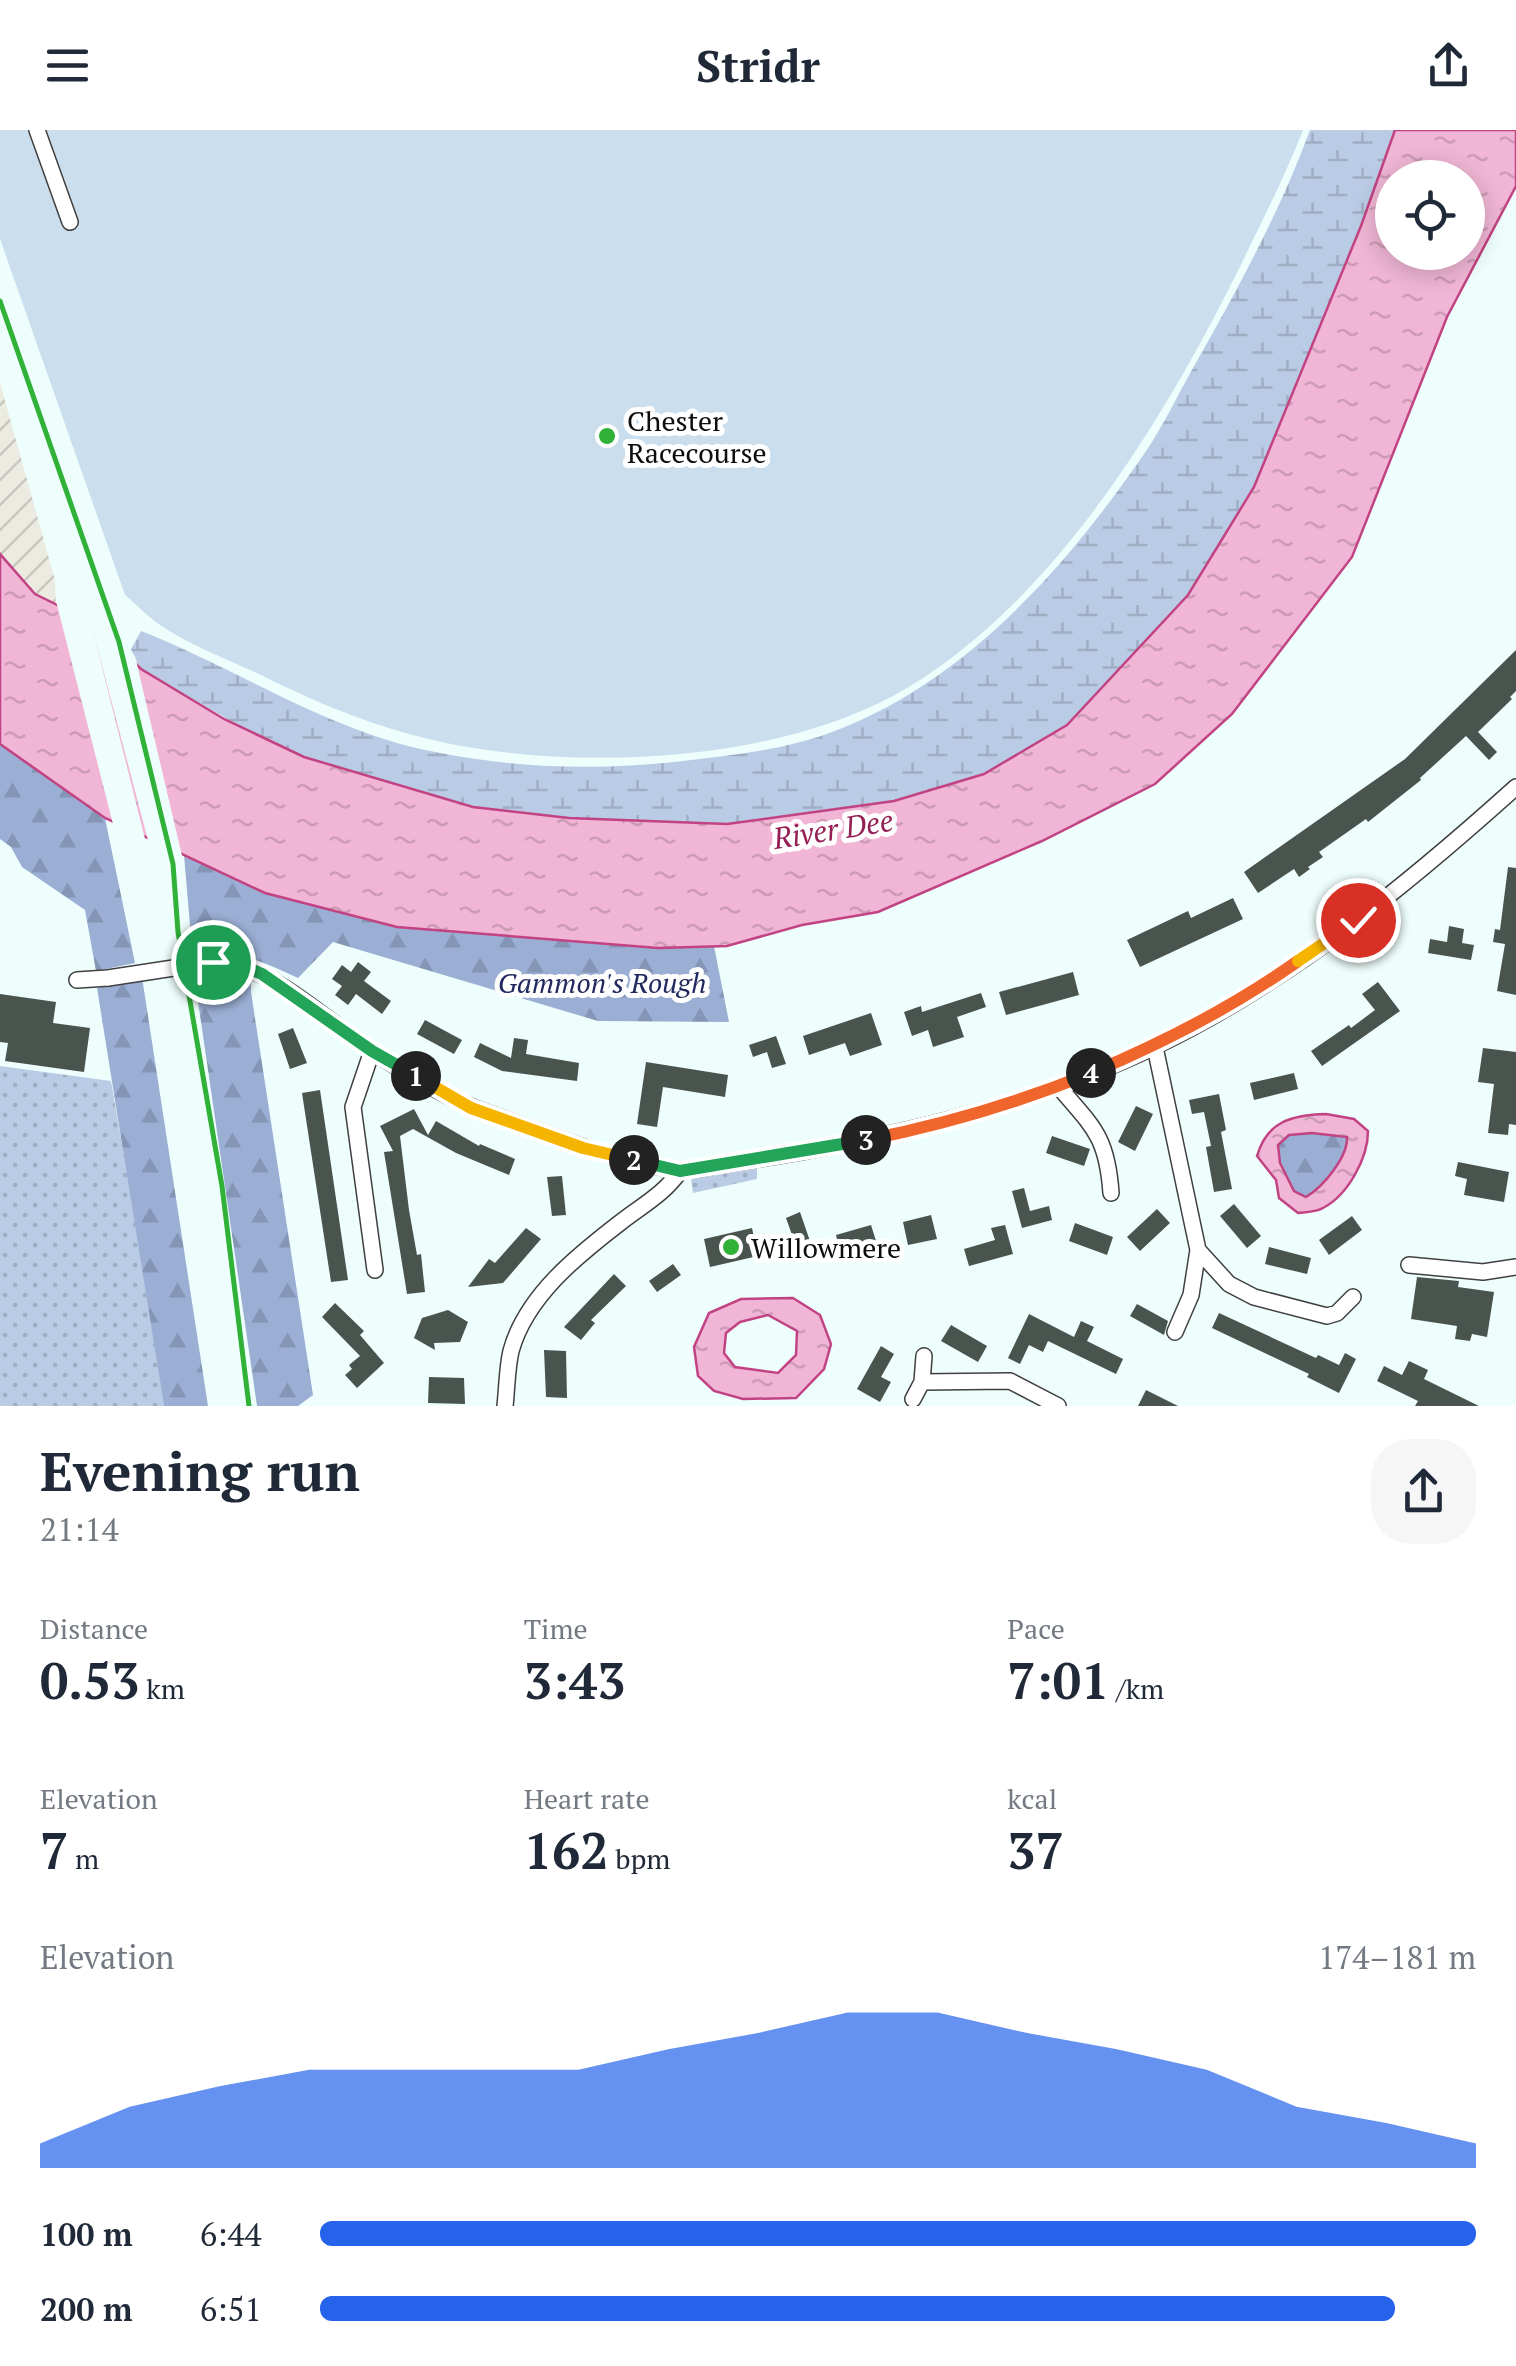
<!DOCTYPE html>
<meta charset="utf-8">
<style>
:root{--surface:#fff;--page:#f6f6f7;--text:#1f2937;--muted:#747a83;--accent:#2563eb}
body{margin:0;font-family:"PT Serif",serif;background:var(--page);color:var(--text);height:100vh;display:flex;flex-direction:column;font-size:38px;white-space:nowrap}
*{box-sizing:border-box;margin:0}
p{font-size:32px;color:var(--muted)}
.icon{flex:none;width:55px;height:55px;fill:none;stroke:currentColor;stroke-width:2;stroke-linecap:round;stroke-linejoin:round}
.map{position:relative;height:1276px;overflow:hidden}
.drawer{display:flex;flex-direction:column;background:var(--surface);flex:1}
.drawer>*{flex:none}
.tools{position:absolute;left:1375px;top:30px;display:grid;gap:20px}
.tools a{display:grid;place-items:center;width:110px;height:110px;border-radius:50%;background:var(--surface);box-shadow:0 5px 25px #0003;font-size:50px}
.pin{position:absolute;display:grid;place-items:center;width:85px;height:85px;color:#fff;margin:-42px;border:5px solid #fff;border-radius:50%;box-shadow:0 2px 10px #0007}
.km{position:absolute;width:50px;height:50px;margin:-25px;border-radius:50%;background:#222;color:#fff;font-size:28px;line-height:50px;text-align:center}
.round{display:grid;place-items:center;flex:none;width:105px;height:105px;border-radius:40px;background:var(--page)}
.summary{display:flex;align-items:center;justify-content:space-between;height:170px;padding:0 40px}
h1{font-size:55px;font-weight:800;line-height:75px}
.stats{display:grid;grid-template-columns:repeat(3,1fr);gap:15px;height:170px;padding:10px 40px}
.stats div{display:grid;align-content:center}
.stats b{font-size:50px;font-weight:800}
.stats small{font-size:28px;font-weight:400}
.stats p{font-size:28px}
.chart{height:280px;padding:20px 40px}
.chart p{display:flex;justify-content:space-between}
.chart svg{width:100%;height:180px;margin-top:10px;fill:var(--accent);opacity:.7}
ul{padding:0 40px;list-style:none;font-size:32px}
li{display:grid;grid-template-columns:160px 120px 1fr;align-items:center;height:75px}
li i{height:25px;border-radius:12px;background:var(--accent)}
header{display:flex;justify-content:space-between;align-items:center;height:130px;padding:0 40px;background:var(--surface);font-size:45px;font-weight:800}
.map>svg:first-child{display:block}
</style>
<header><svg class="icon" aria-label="menu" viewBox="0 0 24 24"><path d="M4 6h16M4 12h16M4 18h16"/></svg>Stridr<svg class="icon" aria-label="share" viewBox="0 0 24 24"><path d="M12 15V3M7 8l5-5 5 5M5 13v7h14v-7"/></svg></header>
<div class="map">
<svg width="1516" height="1276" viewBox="0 0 1516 1276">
<defs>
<pattern id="industrial-furrows" width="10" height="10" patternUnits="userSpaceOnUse" patternTransform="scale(2.5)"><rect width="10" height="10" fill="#ebebe1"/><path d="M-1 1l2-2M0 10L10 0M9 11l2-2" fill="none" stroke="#c8c8c0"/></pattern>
<pattern id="grass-dots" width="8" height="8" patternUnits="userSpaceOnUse" patternTransform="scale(2.5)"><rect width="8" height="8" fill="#bacce5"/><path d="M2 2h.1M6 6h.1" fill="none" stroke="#9faec3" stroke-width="1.8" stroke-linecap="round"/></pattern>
<pattern id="forest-firs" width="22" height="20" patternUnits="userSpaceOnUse" patternTransform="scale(2.5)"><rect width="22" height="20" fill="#9bafd4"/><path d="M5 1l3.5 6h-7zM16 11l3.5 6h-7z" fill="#8495b5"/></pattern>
<pattern id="wetland-marsh" width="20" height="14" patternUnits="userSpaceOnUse" patternTransform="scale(2.5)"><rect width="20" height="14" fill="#bacce5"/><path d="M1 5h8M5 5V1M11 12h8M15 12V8" fill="none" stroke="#9faec3"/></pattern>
<pattern id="water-ripples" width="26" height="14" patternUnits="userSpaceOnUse" patternTransform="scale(2.5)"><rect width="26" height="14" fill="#f1b6d5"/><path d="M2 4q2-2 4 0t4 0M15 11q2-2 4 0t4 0" fill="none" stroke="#cd9bb6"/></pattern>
</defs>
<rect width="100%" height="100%" fill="#eefefc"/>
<!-- industrial -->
<path fill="url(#industrial-furrows)" d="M 0,253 L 55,450 L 56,477 L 35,464 L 0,424 Z"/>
<!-- grass -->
<path fill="url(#grass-dots)" d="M 0,936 L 111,951 L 146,1153 L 164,1276 L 0,1276 Z
M 757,1037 L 757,1049 L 693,1063 L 691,1050 L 707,1040 Z"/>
<!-- forest -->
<path fill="url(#forest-firs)" d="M 0,614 L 105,688 L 135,833 L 96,841 L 85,780 L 22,737 L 11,717 L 0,709 Z
M 184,725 L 265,763 L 397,797 L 658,818 L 714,816 L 729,892 L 598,891 L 333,812 L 298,848 C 264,832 231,818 192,819 Z
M 193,837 L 251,845 L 251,862 L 313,1265 L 298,1276 L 257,1276 Z
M 142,847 L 208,1276 L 164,1276 L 97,858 Z
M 1312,1003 L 1348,1007 C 1347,1027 1323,1056 1306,1067 L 1294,1061 L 1280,1033 L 1278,1015 L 1289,1005 Z"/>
<!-- wetland -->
<path fill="url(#wetland-marsh)" d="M 1310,0 L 1395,0 L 1361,96 L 1254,357 L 1188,465 L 1067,595 L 984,644 L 894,671 L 727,694 L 569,688 L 473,677 L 304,627 L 254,604 L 140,539 L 131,519 L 141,501 C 238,539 330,602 435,622 C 519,639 606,641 691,630 C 734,625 777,620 818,607 C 958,560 1063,442 1144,324 C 1163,297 1177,266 1193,238 C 1236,162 1280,82 1310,0 Z"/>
<!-- pitch -->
<path fill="#cbdeed" d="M 0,0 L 1303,0 C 1287,41 1268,79 1249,118 C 1172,278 1052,481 891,567 C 777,627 612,638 487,620 C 406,609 335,582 263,546 C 229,530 191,516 160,495 C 148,487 137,475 125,465 L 0,109 Z"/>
<!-- water -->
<path fill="url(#water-ripples)" stroke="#c24383" stroke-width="2.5" fill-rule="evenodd" d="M 1395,0 L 1516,0 L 1516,56 L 1447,187 L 1352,427 L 1232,584 L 1155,654 L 1042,711 L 878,782 L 802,795 L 727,816 L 658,818 L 397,797 L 265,763 L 105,688 L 0,614 L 0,424 L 35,464 L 94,493 L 141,539 L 224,589 L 304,627 L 473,677 L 569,688 L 727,694 L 894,671 L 984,644 L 1067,595 L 1188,465 L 1254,357 L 1361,96 ZM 1392,48 L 1468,48 L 1468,122 L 1392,122 Z
M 1326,984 L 1354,989 L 1368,1001 C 1368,1028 1348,1065 1323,1078 C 1317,1082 1306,1082 1298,1083 L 1279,1068 L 1276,1050 L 1257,1026 C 1267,991 1292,985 1326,984 ZM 1312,1003 L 1347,1007 C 1348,1027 1323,1057 1306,1067 L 1294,1061 L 1280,1033 L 1278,1015 L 1289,1005 Z
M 793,1168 L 820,1185 L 831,1214 L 824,1239 L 796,1268 L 743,1269 L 714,1261 L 698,1246 L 694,1217 L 709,1183 L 741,1169 ZM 768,1185 L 797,1201 L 796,1225 L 778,1243 L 735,1237 L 724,1223 L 726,1203 L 740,1192 Z"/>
<!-- pier -->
<path fill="#eefefc" d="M 56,471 L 97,489 L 135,526 L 183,730 L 149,714 L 92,497 L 146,713 L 114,698 Z"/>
<!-- building -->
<path fill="#4a544f" d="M 1516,520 L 1516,561 L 1510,567 L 1512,569 L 1478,602 L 1497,622 L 1489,630 L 1466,606 L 1420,648 L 1421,650 L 1368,692 L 1366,689 L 1319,722 L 1323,727 L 1308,737 L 1310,739 L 1299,747 L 1294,739 L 1258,763 L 1244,742 L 1405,629 Z
M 1508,737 L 1516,738 L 1516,865 L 1497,861 L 1505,814 L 1493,812 L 1495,799 L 1500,800 Z
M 1233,768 L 1243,789 L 1140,837 L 1127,810 L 1188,781 L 1191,788 Z
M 1449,796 L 1464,799 L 1462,813 L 1474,815 L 1471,830 L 1428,823 L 1430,809 L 1447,812 Z
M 358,832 L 371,842 L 364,851 L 391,871 L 382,884 L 356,864 L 348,875 L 335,865 L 342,856 L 332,849 L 342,835 L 351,842 Z
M 1073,842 L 1079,865 L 1006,885 L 999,862 Z
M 1378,852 L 1400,881 L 1322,936 L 1311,921 L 1349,895 L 1351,898 L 1375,880 L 1362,864 Z
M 981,863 L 986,877 L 957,887 L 964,907 L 933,917 L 928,900 L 912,906 L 904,882 L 921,876 L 922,882 Z
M 0,864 L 56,872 L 53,893 L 90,898 L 84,942 L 5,931 L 8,913 L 0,912 Z
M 871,883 L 882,915 L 850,926 L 845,913 L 809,925 L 803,906 Z
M 425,890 L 462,910 L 454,924 L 417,904 Z
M 293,898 L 307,933 L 290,939 L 278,904 Z
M 776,906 L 786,934 L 772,938 L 767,922 L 753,927 L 749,915 Z
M 514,908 L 528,910 L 526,924 L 579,933 L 577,951 L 502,941 L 474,927 L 480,913 L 511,928 Z
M 1483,918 L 1516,922 L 1516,995 L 1509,994 L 1508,1005 L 1488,1003 L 1494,954 L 1478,952 Z
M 646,932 L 728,945 L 725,967 L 663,957 L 657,997 L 637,994 Z
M 1294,943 L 1298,959 L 1254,970 L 1250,953 Z
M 320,960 L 348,1150 L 331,1152 L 302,963 Z
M 1219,964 L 1226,1000 L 1221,1002 L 1232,1059 L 1214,1062 L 1206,1017 L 1211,1016 L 1204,982 L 1192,984 L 1189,970 Z
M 1136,976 L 1153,984 L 1135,1021 L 1118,1012 Z
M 414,979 L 428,1005 L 436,991 L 479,1016 L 480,1014 L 515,1029 L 509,1045 L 456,1023 L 413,999 L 400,1006 L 409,1080 L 417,1125 L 421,1124 L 425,1162 L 407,1164 L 384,1022 L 393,1021 L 380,996 Z
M 1052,1006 L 1090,1019 L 1084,1036 L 1046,1023 Z
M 1458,1032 L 1509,1042 L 1504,1072 L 1464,1065 L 1467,1049 L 1455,1046 Z
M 562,1046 L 566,1085 L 552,1086 L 547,1047 Z
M 1024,1058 L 1030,1081 L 1049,1076 L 1052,1090 L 1022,1098 L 1012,1061 Z
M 1234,1074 L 1261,1106 L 1247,1118 L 1220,1086 Z
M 1157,1079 L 1170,1093 L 1140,1121 L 1127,1107 Z
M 800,1082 L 811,1114 L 797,1119 L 786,1088 Z
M 931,1085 L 937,1109 L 908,1115 L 903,1092 Z
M 1352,1086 L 1362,1100 L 1329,1125 L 1319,1110 Z
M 1075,1093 L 1113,1107 L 1107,1125 L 1069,1111 Z
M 871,1095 L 876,1111 L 840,1122 L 836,1105 Z
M 1005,1095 L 1013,1124 L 969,1136 L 964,1119 L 995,1110 L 991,1098 Z
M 526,1098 L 541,1109 L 503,1153 L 468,1157 L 489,1129 L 495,1133 Z
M 752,1098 L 758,1126 L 710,1137 L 704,1109 Z
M 1269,1117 L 1311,1128 L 1307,1144 L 1265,1134 Z
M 673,1134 L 681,1145 L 657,1162 L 649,1151 Z
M 614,1144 L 626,1156 L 591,1190 L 595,1193 L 581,1210 L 564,1197 Z
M 1417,1147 L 1459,1151 L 1458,1157 L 1494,1162 L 1487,1207 L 1472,1204 L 1470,1211 L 1455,1209 L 1457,1196 L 1411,1189 Z
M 335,1173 L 364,1201 L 360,1205 L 384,1233 L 357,1258 L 345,1245 L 352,1239 L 349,1235 L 360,1226 L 322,1187 Z
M 1137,1174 L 1168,1191 L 1164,1205 L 1130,1186 Z
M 448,1180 L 468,1192 L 460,1212 L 434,1213 L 435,1220 L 414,1208 L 422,1188 Z
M 1219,1183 L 1316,1228 L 1318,1225 L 1339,1235 L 1345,1223 L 1356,1229 L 1339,1263 L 1307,1247 L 1309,1244 L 1212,1198 Z
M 1029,1184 L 1074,1207 L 1081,1191 L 1094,1197 L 1087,1211 L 1123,1229 L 1116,1244 L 1048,1211 L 1043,1222 L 1029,1215 L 1020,1234 L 1008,1228 Z
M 951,1195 L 987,1216 L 978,1232 L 941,1211 Z
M 881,1216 L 894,1224 L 881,1247 L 891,1252 L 880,1272 L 857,1259 Z
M 544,1220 L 566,1221 L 567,1268 L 546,1267 Z
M 1409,1231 L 1428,1240 L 1424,1249 L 1479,1276 L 1415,1276 L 1418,1271 L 1377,1251 L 1384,1236 L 1402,1245 Z
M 429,1247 L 464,1248 L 465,1274 L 428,1273 Z
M 1146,1260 L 1178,1276 L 1138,1276 Z"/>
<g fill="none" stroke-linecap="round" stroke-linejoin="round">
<defs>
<path id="minor" d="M 37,0 L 70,92
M 213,832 C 272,835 321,887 369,919 C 405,943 447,969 488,983 C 549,1005 611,1030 676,1040 C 689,1042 706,1037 720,1035 C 758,1029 795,1024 832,1016 C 942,995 1055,965 1156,916 C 1290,851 1406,756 1516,657
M 77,850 L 108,848
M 1155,917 L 1198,1120 L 1229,1154 L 1254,1167 L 1327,1186 L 1337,1183 L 1353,1167
M 372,921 L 353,977 L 375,1140
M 1058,956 C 1093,997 1107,1006 1111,1063
M 1409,1135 L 1483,1142 L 1516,1137
M 1175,1202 L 1191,1165 L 1198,1120
M 922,1252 L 1010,1251 L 1058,1276
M 913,1269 L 922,1252 L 924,1226
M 505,1276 C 507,1258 507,1238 511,1221 C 526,1166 578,1125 621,1092 C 643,1075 664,1064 680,1041"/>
</defs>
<!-- minor casing -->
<use href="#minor" stroke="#404040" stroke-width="18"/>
<!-- minor -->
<use href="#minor" stroke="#fff" stroke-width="15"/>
<!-- rail -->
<path stroke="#30b137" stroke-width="5" d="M 0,171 L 119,512 L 173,734 L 178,802 L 222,1056 L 249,1276"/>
<defs>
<path id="minor-bridge" d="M 108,848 L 213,832"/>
</defs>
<!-- minor-bridge casing -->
<use href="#minor-bridge" stroke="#404040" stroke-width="18" stroke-linecap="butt"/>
<!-- minor-bridge -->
<use href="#minor-bridge" stroke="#fff" stroke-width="15"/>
</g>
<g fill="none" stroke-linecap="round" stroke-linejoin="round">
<defs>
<path id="split-1" d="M 213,832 L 236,833 L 262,844 L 372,921 L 416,946"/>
<path id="split-2" d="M 416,946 L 471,978 L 583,1018 L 634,1030"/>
<path id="split-3" d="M 634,1030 L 680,1041 L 866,1010"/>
<path id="split-4" d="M 866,1010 C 942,995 1020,972 1091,943"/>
<path id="split-5" d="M 1091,943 C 1165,912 1233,877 1298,831"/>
<path id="split-6" d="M 1298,831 L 1358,790"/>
</defs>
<!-- split-1 casing -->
<use href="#split-1" stroke="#fff" stroke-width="20"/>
<!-- split-2 casing -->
<use href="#split-2" stroke="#fff" stroke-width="20"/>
<!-- split-3 casing -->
<use href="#split-3" stroke="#fff" stroke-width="20"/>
<!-- split-4 casing -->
<use href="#split-4" stroke="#fff" stroke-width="20"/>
<!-- split-5 casing -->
<use href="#split-5" stroke="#fff" stroke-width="20"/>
<!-- split-6 casing -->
<use href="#split-6" stroke="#fff" stroke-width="20"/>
<!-- split-1 -->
<use href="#split-1" stroke="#22a559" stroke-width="12"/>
<!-- split-2 -->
<use href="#split-2" stroke="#f5b400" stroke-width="12"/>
<!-- split-3 -->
<use href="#split-3" stroke="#22a559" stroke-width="12"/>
<!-- split-4 -->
<use href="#split-4" stroke="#f0652b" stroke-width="12"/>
<!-- split-5 -->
<use href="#split-5" stroke="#f0652b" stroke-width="12"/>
<!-- split-6 -->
<use href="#split-6" stroke="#f5b400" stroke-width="12"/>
</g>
<!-- markers -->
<g fill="#30b137" stroke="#fff" stroke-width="4">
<circle cx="607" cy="306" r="10"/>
<circle cx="731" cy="1117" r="10"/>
</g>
<g text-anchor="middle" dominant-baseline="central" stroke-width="10" stroke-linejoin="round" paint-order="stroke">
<!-- poi labels -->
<g font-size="28" fill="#0d0d0d" stroke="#fff" text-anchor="start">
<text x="627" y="290">Chester<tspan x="627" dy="32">Racecourse</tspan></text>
<text x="751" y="1117">Willowmere</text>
</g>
<!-- park labels -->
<g font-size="28" font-style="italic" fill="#22295f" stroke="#fff">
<text x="602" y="852">Gammon's Rough</text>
</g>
<!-- water labels -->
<g font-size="30" font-style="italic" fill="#942056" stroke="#fff">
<text transform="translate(833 699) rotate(-9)">River Dee</text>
</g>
</g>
</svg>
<div class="tools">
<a><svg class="icon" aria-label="locate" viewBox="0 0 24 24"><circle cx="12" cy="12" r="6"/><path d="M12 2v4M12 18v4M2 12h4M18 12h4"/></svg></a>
</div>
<div class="pin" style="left:213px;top:832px;background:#1e9e55"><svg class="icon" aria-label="arrive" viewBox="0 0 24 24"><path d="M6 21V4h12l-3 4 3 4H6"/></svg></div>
<div class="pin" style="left:1358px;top:790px;background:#d93025"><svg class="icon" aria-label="check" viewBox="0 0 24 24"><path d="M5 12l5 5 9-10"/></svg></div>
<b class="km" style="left:416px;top:946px">1</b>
<b class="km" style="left:634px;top:1030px">2</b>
<b class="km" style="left:866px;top:1010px">3</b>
<b class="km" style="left:1091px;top:943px">4</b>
</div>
<section class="drawer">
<div class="summary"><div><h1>Evening run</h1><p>21:14</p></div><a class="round"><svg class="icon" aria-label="share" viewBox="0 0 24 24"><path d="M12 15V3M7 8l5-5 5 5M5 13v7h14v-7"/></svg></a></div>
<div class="stats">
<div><p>Distance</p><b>0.53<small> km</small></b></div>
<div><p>Time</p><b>3:43</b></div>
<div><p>Pace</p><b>7:01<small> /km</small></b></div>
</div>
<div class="stats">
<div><p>Elevation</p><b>7<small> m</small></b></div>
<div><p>Heart rate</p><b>162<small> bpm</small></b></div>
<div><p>kcal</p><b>37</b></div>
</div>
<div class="chart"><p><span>Elevation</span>174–181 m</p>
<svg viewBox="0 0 160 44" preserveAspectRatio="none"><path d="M0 44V38L10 29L20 24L30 20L40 20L50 20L60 20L70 15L80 11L90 6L100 6L110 11L120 15L130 20L140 29L150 33L160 38V44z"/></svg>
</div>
<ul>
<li><b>100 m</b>6:44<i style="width:100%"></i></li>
<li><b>200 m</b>6:51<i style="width:93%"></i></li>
</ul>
</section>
